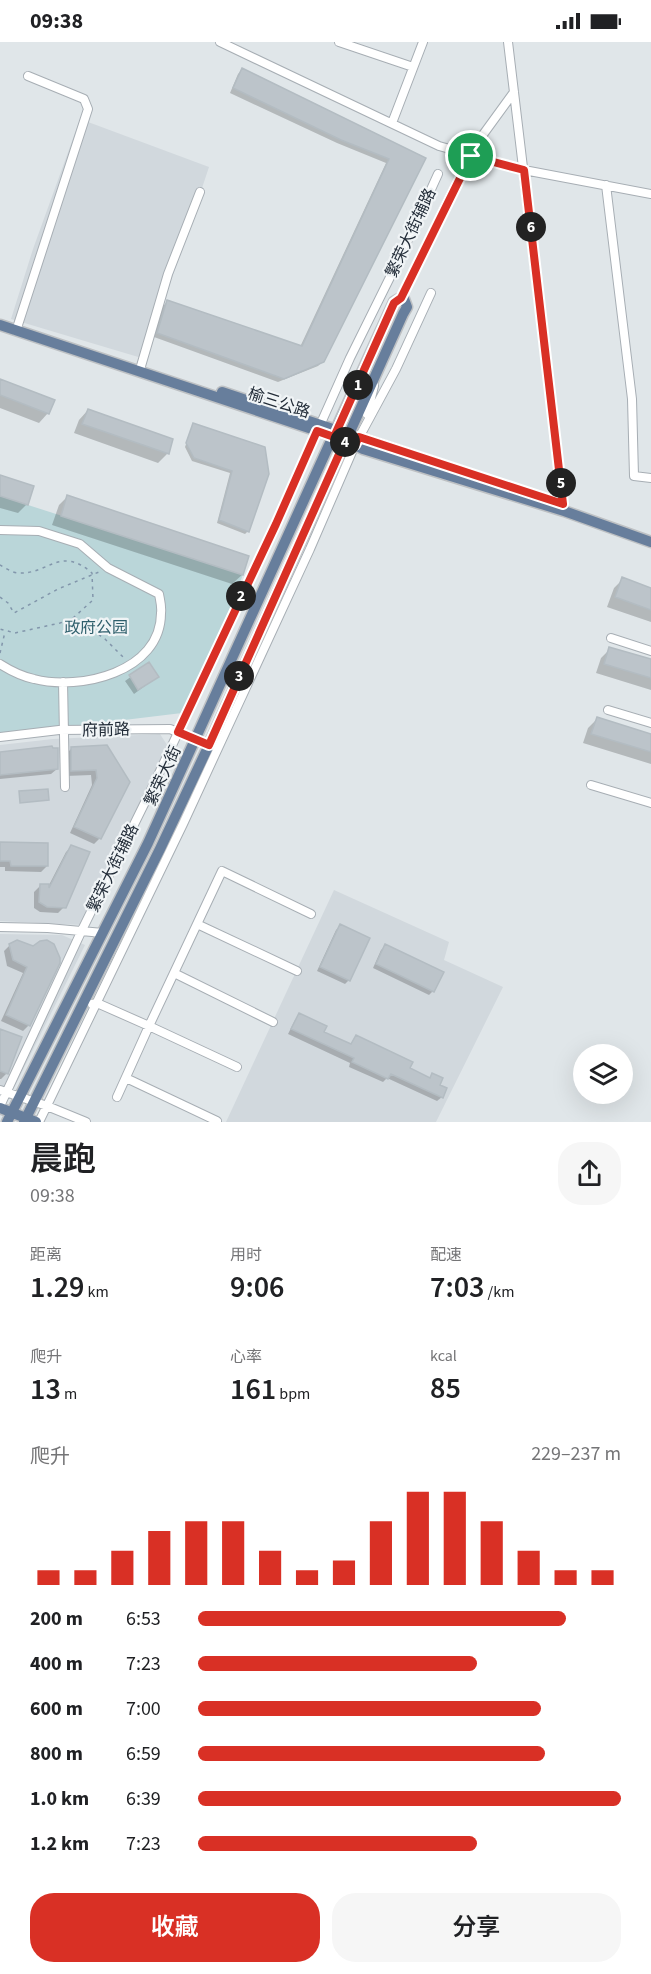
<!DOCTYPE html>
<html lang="zh">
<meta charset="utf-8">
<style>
:root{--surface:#fff;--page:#f6f6f6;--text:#202124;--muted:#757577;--accent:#d93025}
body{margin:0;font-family:"Source Sans 3","Noto Sans SC",sans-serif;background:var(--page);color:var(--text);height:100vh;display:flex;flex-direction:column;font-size:22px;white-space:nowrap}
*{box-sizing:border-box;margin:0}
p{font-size:20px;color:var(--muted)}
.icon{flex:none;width:33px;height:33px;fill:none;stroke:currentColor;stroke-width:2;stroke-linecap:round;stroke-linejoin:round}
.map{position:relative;height:1080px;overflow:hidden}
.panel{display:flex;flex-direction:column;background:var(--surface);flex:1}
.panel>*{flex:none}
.fabs{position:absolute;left:573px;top:1002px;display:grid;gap:12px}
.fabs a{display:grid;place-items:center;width:60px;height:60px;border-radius:50%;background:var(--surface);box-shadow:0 6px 24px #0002;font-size:30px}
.pin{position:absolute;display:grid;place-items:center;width:51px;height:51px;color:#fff;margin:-26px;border:3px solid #fff;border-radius:50%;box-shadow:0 2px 6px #0007}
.km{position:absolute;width:30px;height:30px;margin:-15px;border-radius:50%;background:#222;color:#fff;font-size:16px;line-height:30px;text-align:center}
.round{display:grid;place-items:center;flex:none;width:63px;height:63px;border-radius:24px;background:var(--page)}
.summary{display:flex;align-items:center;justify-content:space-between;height:102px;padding:0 30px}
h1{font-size:33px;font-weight:600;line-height:45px}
.metrics{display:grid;grid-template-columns:repeat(3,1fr);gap:9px;height:102px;padding:6px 30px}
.metrics div{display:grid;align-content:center}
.metrics b{font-size:30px;font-weight:600}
.metrics small{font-size:16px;font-weight:400}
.metrics p{font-size:16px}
.chart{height:168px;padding:12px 30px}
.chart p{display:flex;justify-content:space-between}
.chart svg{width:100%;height:108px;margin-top:6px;stroke:var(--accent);stroke-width:6}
.cta{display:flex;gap:12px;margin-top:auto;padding:12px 30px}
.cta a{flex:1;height:69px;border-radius:24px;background:var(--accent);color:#fff;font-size:24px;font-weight:600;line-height:69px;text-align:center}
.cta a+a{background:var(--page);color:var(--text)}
ul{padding:0 30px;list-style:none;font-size:20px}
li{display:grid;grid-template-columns:96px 72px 1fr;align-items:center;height:45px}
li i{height:15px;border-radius:8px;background:var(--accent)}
.status{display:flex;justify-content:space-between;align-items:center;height:42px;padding:0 30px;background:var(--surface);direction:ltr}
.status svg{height:16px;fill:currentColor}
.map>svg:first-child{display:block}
</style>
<div class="status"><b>09:38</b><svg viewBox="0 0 49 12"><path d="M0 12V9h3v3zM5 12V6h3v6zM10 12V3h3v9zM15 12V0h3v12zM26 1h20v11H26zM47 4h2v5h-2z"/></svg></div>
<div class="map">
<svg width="651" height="1080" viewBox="0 0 651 1080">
<rect width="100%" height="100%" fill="#e0e6e9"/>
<!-- built -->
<path fill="#d1d8dd" d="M 80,77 L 209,125 L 145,317 L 11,277 L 33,207 Z
M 160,692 L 169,706 L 82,883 L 0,879 L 0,703 L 53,697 Z
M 334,848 L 449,900 L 444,918 L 503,945 L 436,1080 L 226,1080 Z
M 0,892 L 62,893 L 85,903 L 13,1048 L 0,1048 Z"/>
<!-- green -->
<path fill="#bad6d9" d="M 0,454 L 243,532 L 236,553 L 182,671 L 0,693 Z"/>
<!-- shadow -->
<path fill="#0003" d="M 242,28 L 424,117 L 323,319 L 318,324 L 278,340 L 154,295 L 163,264 L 167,260 L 300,305 L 386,121 L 337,101 L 230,51 L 238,32 Z
M 0,338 L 48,371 L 39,381 L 0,366 Z
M 88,368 L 171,398 L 167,412 L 158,421 L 74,391 L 79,378 Z
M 193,383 L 264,406 L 248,489 L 245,492 L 217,481 L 230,431 L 192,419 L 185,405 Z
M 0,435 L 27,462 L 18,471 L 0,466 Z
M 68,454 L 248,515 L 242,533 L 232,542 L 52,483 L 59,463 Z
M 623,537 L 651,547 L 651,580 L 607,565 L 614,546 Z
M 610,607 L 651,619 L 651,648 L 596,631 L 601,616 Z
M 149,622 L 157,635 L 134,652 L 125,639 Z
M 597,677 L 651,693 L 651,722 L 583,701 L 588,686 Z
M 106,704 L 100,796 L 94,802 L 70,791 L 92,743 L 91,733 L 66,734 L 65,713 L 71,707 Z
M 0,711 L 57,727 L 51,732 L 0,737 Z
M 0,802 L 47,824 L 41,830 L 5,829 L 5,825 L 0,825 Z
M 72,804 L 64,865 L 58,871 L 40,870 L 34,866 L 34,850 L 40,844 L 49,843 L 66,810 Z
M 340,884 L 349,938 L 345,942 L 317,929 L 336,888 Z
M 10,903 L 34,905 L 29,983 L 23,989 L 1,979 L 23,931 L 7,924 L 4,909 Z
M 386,904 L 433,949 L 429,953 L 373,926 L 381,908 Z
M 299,973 L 322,990 L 350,1003 L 356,995 L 408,1027 L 429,1037 L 432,1033 L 442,1055 L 437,1059 L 387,1036 L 383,1040 L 349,1025 L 350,1021 L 288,992 L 295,978 Z
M 0,989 L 7,1031 L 1,1037 L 0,1037 Z"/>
<!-- building -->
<path fill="#bcc4ca" stroke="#b3bcc2" stroke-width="1.5" d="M 242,26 L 426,116 L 324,320 L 284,337 L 157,291 L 167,258 L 302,304 L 389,117 L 341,98 L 233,46 Z
M 0,337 L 55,358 L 49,372 L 0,353 Z
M 88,367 L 173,397 L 169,412 L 82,382 Z
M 193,381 L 265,405 L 269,432 L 249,490 L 219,478 L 232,429 L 194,416 L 186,401 Z
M 0,433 L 34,444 L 28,463 L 0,454 Z
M 67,453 L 249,514 L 243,533 L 61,474 Z
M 622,535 L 651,546 L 651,568 L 615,555 Z
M 609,605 L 651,617 L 651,636 L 604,622 Z
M 149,620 L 159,635 L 138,648 L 129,633 Z
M 597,675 L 651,692 L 651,710 L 591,692 Z
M 107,703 L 130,740 L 101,797 L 74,785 L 97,736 L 96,728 L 71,729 L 71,705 Z
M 52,704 L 53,706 L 58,706 L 58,727 L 0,733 L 0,710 Z
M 48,747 L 49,758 L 20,761 L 19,749 Z
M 0,800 L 48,801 L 48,824 L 11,824 L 10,819 L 0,819 Z
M 71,803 L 90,810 L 66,866 L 47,865 L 39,860 L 40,842 L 49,842 L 49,846 Z
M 340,882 L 370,896 L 350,939 L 320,925 Z
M 17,898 L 33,904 L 40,899 L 47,898 L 54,902 L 60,916 L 60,921 L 30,984 L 6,973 L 27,925 L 13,918 L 9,902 Z
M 385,902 L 444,930 L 434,950 L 376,922 Z
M 299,971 L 327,984 L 324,990 L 351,1002 L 356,993 L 413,1020 L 410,1026 L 430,1036 L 432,1031 L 443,1036 L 440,1043 L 447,1046 L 443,1056 L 391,1032 L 388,1037 L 352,1020 L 354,1016 L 291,987 Z
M 0,987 L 22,995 L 8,1032 L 0,1029 Z"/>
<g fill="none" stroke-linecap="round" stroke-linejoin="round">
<defs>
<path id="minor" d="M 220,0 L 439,104 L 524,128 L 651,152
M 339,0 L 413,25
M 508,0 L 564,469
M 392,81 L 423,0
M 606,143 L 632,357 L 634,434 L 651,436
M 401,256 L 462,130 L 482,94 L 514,50
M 16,289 L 88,67 L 84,57 L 28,34
M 141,324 L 168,232 L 200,150
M 367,372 L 374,344
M 0,488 L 39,489 L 80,502 L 108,526 L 159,552 C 160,558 162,565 161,571 C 161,630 80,649 34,637 C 21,634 11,629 0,622
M 611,596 L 651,609
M 63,640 L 65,745
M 608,668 L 651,681
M 0,695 L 59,688 L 170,687 L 209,703
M 591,743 L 651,761
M 197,882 L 297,929
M 0,885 L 48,886 L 103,891
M 174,931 L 273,980
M 92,962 L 97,961 L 149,984 L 222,829 L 311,872
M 126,1036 L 217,1079
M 0,1048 L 47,1064 L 86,1080
M 117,1055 L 149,984 L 237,1025
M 0,1064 L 82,888 L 152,746 L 276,482 L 350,316 L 402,211 L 438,132
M 39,1080 L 183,782 L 310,507 L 355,403 L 396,327 L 431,251"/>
<path id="major" d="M 0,283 L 345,398 L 363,407 L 564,469 L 651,500
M 222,350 L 480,436
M 0,1066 L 36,1080
M 7,1080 L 148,801 L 394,260 L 401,256 L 404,257 L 407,265 L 403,272 L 209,703 L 160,807 L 24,1080"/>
</defs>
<!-- minor casing -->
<use href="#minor" stroke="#a7aeb4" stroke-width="10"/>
<!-- major casing -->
<use href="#major" stroke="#bdc0c3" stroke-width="13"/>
<!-- path -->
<path stroke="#8296ab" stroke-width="1.5" stroke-dasharray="3 4.5" stroke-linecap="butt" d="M 0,523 C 5,526 13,531 18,531 C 48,533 60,503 92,531 L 93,558 L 72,577 L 60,581 L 15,591 L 0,587
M 0,555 L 8,561 L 14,571 L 58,547 L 99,530
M 73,577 L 104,596 L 124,616
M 0,611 L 5,590"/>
<!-- minor -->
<use href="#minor" stroke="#fff" stroke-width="8"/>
<!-- major -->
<use href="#major" stroke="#677e9c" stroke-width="10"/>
</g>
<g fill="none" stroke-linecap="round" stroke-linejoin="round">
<defs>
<path id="route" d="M 471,114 L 524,128 L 563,462 L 359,395 L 355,403 L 345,399 L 209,703 L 178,690 L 276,482 L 317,389 L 334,395 L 394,261 L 401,256 Z"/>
</defs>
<!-- route casing -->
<use href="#route" stroke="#fff" stroke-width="12"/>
<!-- route -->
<use href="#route" stroke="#d93025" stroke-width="8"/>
</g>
<g text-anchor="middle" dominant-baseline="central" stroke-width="4.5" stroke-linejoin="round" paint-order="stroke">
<!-- street labels -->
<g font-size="16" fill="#222c38" stroke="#f0f4f6">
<text transform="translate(411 191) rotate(-65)">繁荣大街辅路</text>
<text transform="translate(279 361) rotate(18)">榆三公路</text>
<text transform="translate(106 688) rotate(-1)">府前路</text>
<text transform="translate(163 734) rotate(-65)">繁荣大街</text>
<text transform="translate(113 826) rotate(-64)">繁荣大街辅路</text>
</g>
<!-- park labels -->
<g font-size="16" fill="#2f5f6c" stroke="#f0f4f6">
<text x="96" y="586">政府公园</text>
</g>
</g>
</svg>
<div class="fabs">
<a><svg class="icon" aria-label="layers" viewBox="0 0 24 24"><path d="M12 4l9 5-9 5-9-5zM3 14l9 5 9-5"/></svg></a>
</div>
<div class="pin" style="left:471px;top:114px;background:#1e9e55"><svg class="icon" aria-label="arrive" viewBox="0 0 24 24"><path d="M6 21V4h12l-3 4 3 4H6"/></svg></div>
<b class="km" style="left:358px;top:343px">1</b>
<b class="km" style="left:241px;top:554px">2</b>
<b class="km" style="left:239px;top:634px">3</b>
<b class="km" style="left:345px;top:400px">4</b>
<b class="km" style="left:561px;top:441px">5</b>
<b class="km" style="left:531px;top:185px">6</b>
</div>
<section class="panel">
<div class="summary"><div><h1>晨跑</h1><p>09:38</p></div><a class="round"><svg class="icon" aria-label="share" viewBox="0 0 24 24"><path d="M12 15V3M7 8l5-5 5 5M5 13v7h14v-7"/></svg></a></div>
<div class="metrics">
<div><p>距离</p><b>1.29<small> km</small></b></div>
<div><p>用时</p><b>9:06</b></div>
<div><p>配速</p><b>7:03<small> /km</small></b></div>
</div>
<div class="metrics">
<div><p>爬升</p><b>13<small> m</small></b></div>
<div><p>心率</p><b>161<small> bpm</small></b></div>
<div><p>kcal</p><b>85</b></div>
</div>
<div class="chart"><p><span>爬升</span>229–237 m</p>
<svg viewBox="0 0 160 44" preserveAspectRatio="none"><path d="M5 44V38M15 44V38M25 44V30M35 44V22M45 44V18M55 44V18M65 44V30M75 44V38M85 44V34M95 44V18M105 44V6M115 44V6M125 44V18M135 44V30M145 44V38M155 44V38"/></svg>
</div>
<ul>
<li><b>200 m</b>6:53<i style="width:87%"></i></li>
<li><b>400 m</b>7:23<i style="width:66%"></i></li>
<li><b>600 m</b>7:00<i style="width:81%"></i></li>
<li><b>800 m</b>6:59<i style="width:82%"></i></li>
<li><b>1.0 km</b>6:39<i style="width:100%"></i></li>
<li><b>1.2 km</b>7:23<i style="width:66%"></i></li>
</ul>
<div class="cta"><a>收藏</a><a>分享</a></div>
</section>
